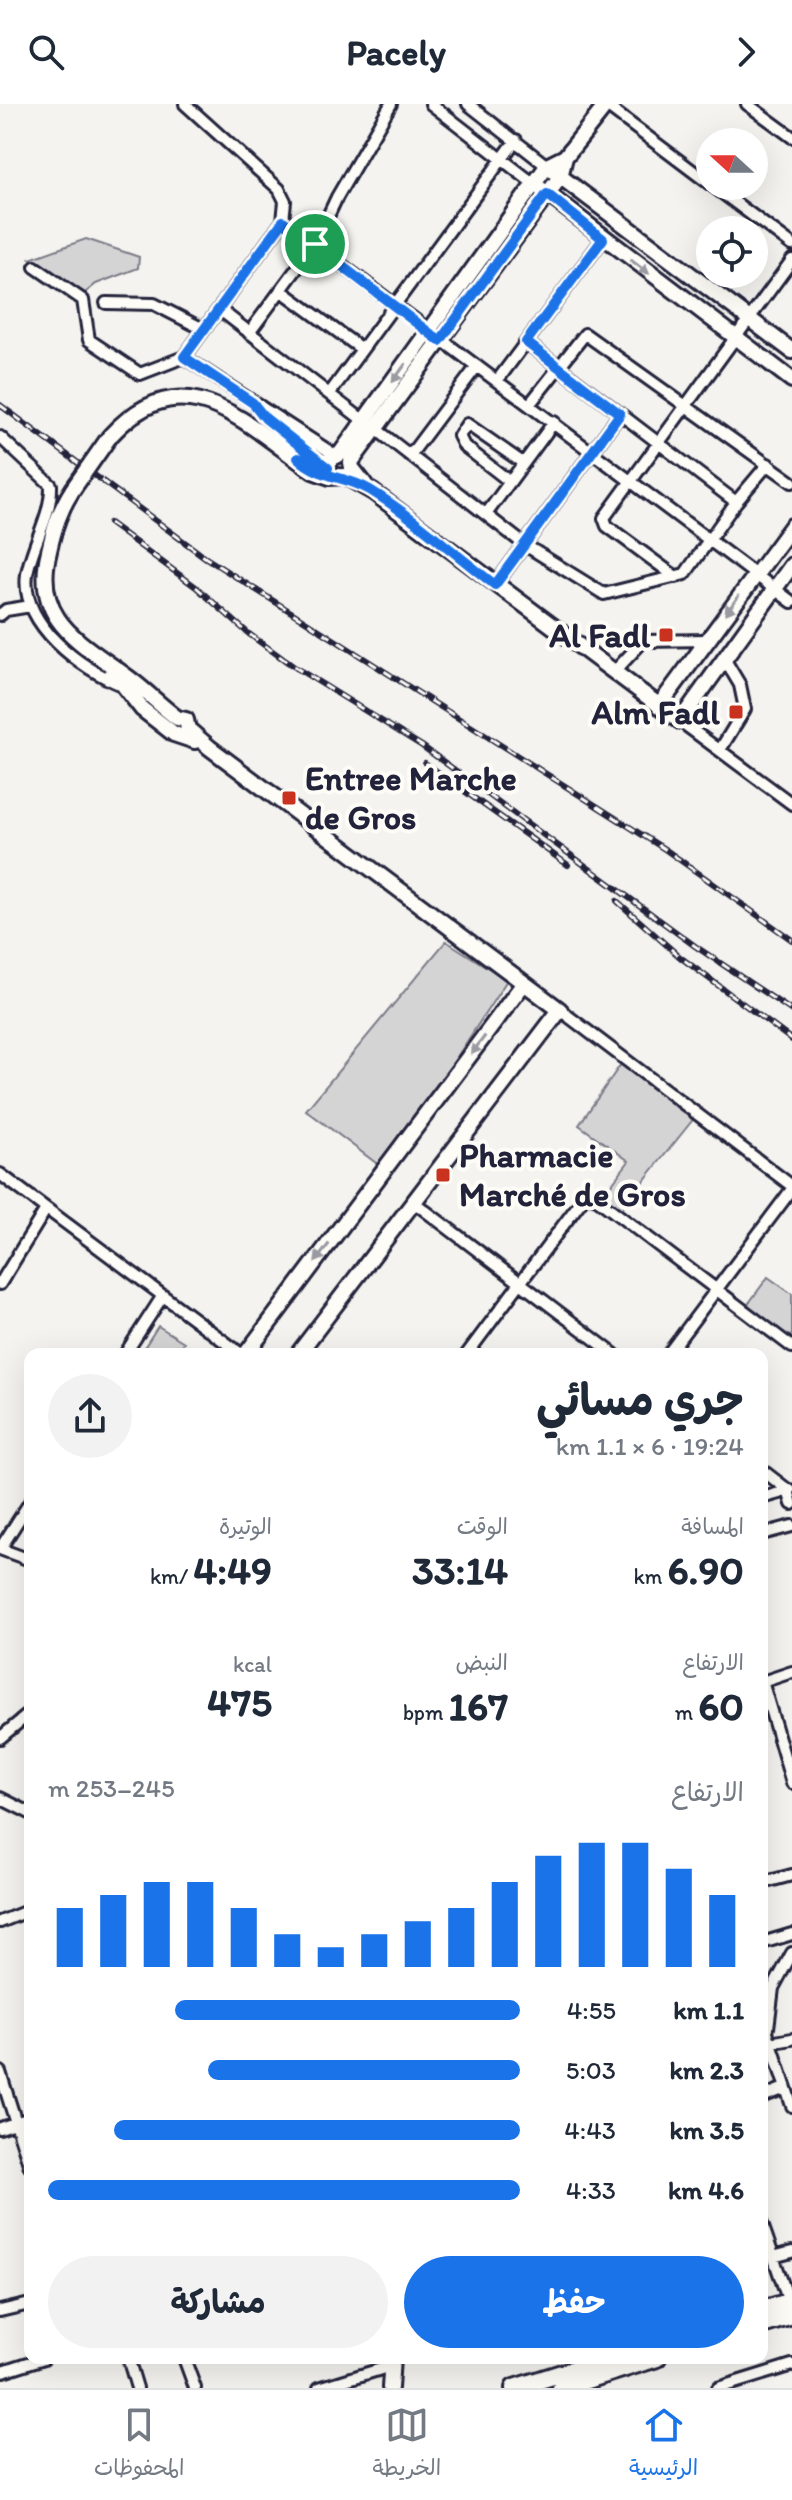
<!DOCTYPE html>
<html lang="ar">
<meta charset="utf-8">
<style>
:root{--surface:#fff;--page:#f2f2f3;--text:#1f2937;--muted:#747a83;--line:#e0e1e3;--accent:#1a73e8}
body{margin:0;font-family:Itim,"Playpen Sans Arabic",sans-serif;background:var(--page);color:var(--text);direction:rtl;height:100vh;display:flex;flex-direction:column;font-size:30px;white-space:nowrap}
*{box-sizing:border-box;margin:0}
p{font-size:26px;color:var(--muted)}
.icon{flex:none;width:44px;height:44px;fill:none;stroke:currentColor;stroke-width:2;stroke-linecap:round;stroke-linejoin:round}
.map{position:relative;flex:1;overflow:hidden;direction:ltr}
.side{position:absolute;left:24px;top:1244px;width:744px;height:1016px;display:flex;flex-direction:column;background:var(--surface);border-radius:16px;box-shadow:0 8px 32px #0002;direction:rtl}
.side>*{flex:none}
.needle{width:52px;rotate:291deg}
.controls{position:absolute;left:696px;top:24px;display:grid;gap:16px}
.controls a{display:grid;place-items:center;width:72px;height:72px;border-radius:50%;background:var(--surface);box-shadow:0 8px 32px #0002;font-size:40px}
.pin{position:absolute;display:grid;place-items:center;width:68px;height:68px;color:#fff;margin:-34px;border:4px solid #fff;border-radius:50%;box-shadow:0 2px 8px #0007}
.round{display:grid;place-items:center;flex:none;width:84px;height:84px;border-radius:42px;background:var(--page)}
.head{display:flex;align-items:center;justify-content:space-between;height:136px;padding:0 24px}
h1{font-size:44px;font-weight:700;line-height:60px}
.stats{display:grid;grid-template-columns:repeat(3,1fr);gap:12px;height:136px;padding:8px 24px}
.stats div{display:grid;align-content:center}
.stats b{font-size:40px;font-weight:700}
.stats small{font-size:22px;font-weight:400}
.stats p{font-size:22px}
.chart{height:224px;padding:16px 24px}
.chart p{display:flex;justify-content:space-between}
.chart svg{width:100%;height:144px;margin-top:8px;stroke:var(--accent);stroke-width:6}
.primary-button{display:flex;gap:16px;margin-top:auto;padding:16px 24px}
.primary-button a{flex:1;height:92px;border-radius:48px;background:var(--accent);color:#fff;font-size:32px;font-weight:700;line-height:92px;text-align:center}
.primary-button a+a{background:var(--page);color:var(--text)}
ul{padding:0 24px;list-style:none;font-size:26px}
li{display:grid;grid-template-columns:128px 96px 1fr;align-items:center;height:60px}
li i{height:20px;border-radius:10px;background:var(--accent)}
header{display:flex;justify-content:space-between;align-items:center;height:104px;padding:0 24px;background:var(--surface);font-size:36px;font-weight:700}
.tabs{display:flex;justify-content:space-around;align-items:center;height:112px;border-top:2px solid var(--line);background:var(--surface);font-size:22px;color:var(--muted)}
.tabs a{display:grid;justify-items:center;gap:4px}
.tabs .selected{color:var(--accent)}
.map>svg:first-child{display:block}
</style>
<header><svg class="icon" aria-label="forward" viewBox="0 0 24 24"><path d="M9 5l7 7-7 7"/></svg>Pacely<svg class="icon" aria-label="search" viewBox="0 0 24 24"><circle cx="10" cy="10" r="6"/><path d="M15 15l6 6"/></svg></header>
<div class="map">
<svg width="792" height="2284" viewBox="0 0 792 2284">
<rect width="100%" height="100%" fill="#f4f3ef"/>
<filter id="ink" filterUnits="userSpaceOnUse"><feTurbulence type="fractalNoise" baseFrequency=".0125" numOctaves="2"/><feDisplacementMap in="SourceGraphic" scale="16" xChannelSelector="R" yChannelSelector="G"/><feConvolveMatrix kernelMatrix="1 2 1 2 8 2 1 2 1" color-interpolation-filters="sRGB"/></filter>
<g filter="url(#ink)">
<!-- green -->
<path fill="#d5d4d5" stroke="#7c7b88" stroke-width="2" d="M 86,135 L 139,153 L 138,164 L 96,180 L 85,189 L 30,155 Z
M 446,837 L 507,876 L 384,1065 L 306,1006 Z
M 621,960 L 695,1013 L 619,1108 L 601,1094 L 629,1057 L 579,1021 Z
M 768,1173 L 792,1190 L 792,1230 L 789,1235 L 746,1203 Z
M 158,1222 L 184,1238 L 177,1250 L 140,1250 Z"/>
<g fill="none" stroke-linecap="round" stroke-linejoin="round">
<defs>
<path id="street" d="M 431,0 L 534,80
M 468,0 L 547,62
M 604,0 L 710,80
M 747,0 L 792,33
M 713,82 L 792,141
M 283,117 L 792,498
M 35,163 L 83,196 L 89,236 L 140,270 L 184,253 L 283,117 L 285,97 L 279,85 L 185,0
M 282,187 L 360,244
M 106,199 L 154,200 L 203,225
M 219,205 L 364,317
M 249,229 L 315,140 L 337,93 L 391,0
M 526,238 L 736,398
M 184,253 L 335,351
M 497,277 L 603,135
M 330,289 L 516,36
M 529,301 L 585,230 L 792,378
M 257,304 L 328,361
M 376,325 L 525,441 L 604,490 L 685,470 L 736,398 L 768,360
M 0,333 L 51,381 C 52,411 32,440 27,470 C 20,520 81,565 122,581
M 411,350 L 477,262
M 509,377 L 464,342 L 459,332 L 467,320 L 523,359
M 487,409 L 554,318
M 676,473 L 607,422 L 604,414 L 792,156
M 495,481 L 620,310
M 0,511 L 6,506 L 31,502
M 614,568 L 643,537 L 707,536
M 680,617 L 792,700
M 720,646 L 745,605 L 740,581 L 725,556
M 560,906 L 792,1082
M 0,1070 L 241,1250
M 415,1099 L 614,1250
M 0,1180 L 46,1105
M 125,1250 L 162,1193
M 467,1250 L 585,1092 L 597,1095 L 792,1243
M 668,1250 L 792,1085
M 762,1366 L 788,1386 L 792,1400
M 762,1394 L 790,1386
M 762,1430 L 792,1422
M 0,1445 L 30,1398
M 0,1445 L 30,1456
M 762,1577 L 792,1679
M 762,1578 L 792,1568
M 0,1634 L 30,1609
M 0,1694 L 30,1709
M 762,1779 L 792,1771
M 0,1818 L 30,1806
M 762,1839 L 792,1830
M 762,1913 L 792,2002
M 768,1924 L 773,1884 L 792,1849
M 770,1939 L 792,1935
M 0,1968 L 30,2063
M 762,1993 L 785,1984
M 0,2024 L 30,2014
M 762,2120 L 789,2198
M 773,2153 L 792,2148
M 0,2207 L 30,2200
M 128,2254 L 137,2284
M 184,2254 L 195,2284
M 3,2267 L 44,2254
M 319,2284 L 391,2262
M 718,2284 L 792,2261"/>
<path id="secondary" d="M 553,67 L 792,247
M 541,85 L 792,276
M 110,332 C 184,251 244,319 313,367 L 330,373 L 345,372 L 373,388 L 680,617 L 792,461
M 328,364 L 330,355 L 340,350 L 547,62 L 565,53
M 364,379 L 352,364 L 351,358 L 560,73 L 565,53 L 607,0
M 73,385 C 60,405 54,424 49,447 C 31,518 83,539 130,575 C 146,587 161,602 177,614 L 186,616 L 188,625 L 210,644 L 560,906 L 298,1250
M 113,568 L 142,605 L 174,630 L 195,637
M 659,602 L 792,422
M 246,1250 L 524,879
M 390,2284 L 392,2254"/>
<path id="primary" d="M 762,2206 L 792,2197
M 762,2221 L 792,2212
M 514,2284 L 610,2254
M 561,2284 L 657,2254"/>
</defs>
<!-- street casing -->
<use href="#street" stroke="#22223b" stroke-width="16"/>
<!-- secondary casing -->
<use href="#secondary" stroke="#22223b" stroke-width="20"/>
<!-- primary casing -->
<use href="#primary" stroke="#22223b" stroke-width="22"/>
<!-- street -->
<use href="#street" stroke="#fdfcf7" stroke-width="10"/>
<!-- secondary -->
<use href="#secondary" stroke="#fdfcf7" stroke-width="14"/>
<!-- primary -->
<use href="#primary" stroke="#fdfcf7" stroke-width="16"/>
<defs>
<path id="rail" d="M 0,301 L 206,454 L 666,746 L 792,836
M 109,419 L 196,483 L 249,530 L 293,562 L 422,642 L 695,842 L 792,907
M 425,659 L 568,761
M 617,797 L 680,853 L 792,936"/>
</defs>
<!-- rail casing -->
<use href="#rail" stroke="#22223b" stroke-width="6"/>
<!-- rail -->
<use href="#rail" stroke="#fdfcf7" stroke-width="3" stroke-dasharray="9" stroke-linecap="butt"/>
<defs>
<path id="secondary-bridge" d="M 73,385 L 110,332"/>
</defs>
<!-- secondary-bridge casing -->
<use href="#secondary-bridge" stroke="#22223b" stroke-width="20" stroke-linecap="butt"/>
<!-- secondary-bridge -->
<use href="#secondary-bridge" stroke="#fdfcf7" stroke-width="14"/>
</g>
<!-- one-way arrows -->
<defs><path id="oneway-solid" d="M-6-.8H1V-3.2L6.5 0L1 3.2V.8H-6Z" transform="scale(2)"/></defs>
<g fill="#9a9aa2">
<use href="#oneway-solid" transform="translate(640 163) rotate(37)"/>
<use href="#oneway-solid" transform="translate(399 269) rotate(126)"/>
<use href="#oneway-solid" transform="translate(732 501) rotate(126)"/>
<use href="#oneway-solid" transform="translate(478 941) rotate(127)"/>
<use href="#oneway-solid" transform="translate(322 1149) rotate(127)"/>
</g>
</g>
<g fill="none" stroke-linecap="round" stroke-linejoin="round" filter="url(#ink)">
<defs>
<path id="route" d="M 547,90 L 603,135 L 526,238 L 620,310 L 495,481 C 454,450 414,413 370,386 C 345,371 320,375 298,354 L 328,364 L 265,314 L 253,299 L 184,253 L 283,117 L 440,237 Z"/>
</defs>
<!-- route casing -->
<use href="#route" stroke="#fff" stroke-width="16"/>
<!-- route -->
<use href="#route" stroke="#1a73e8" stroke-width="10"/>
</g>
<!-- markers -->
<g fill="#c8321e" stroke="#fdfcf7" stroke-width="3">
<rect x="658" y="523" width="16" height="16" rx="4"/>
<rect x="728" y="600" width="16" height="16" rx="4"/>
<rect x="281" y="686" width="16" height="16" rx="4"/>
<rect x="435" y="1063" width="16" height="16" rx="4"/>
</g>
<g text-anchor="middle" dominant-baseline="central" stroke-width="8" stroke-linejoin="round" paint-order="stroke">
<!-- poi labels -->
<g font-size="34" font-weight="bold" fill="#22223b" stroke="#fdfcf7" text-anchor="end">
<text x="650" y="531">Al Fadl</text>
<text x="720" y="608">Alm Fadl</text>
<text x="305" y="674" text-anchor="start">Entree Marche<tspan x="305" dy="39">de Gros</tspan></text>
<text x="459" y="1051" text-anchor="start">Pharmacie<tspan x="459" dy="39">Marché de Gros</tspan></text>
</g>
</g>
</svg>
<div class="controls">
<a><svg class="needle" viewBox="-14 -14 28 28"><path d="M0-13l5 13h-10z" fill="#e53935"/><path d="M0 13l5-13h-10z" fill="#747a83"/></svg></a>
<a><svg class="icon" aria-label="locate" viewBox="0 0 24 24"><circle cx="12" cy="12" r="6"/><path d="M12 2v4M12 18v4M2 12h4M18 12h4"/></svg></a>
</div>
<div class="pin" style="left:315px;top:140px;background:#1e9e55"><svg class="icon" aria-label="arrive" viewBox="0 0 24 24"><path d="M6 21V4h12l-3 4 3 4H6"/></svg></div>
<section class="side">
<div class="head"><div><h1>جري مسائي</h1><p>19:24 · 6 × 1.1 km</p></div><a class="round"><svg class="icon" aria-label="share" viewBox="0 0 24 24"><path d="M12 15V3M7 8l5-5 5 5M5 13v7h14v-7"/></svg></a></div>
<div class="stats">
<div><p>المسافة</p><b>6.90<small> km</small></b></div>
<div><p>الوقت</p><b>33:14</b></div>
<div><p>الوتيرة</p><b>4:49<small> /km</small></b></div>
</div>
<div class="stats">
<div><p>الارتفاع</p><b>60<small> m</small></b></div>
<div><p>النبض</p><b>167<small> bpm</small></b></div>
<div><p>kcal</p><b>475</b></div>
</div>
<div class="chart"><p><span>الارتفاع</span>245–253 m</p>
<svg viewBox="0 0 160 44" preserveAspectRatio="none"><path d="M5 44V26M15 44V22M25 44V18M35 44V18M45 44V26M55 44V34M65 44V38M75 44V34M85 44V30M95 44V26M105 44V18M115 44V10M125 44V6M135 44V6M145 44V14M155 44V22"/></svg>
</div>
<ul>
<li><b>1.1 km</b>4:55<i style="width:73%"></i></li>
<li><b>2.3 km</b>5:03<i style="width:66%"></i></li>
<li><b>3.5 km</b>4:43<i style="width:86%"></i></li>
<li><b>4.6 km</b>4:33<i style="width:100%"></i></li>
</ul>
<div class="primary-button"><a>حفظ</a><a>مشاركة</a></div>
</section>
</div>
<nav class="tabs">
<a class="selected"><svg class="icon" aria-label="home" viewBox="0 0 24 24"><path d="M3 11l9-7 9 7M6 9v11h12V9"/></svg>الرئيسية</a>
<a><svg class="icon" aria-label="map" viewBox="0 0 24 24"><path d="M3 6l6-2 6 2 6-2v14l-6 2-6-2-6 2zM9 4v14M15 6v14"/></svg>الخريطة</a>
<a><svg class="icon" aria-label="saved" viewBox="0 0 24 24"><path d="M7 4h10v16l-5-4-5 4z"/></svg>المحفوظات</a>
</nav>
